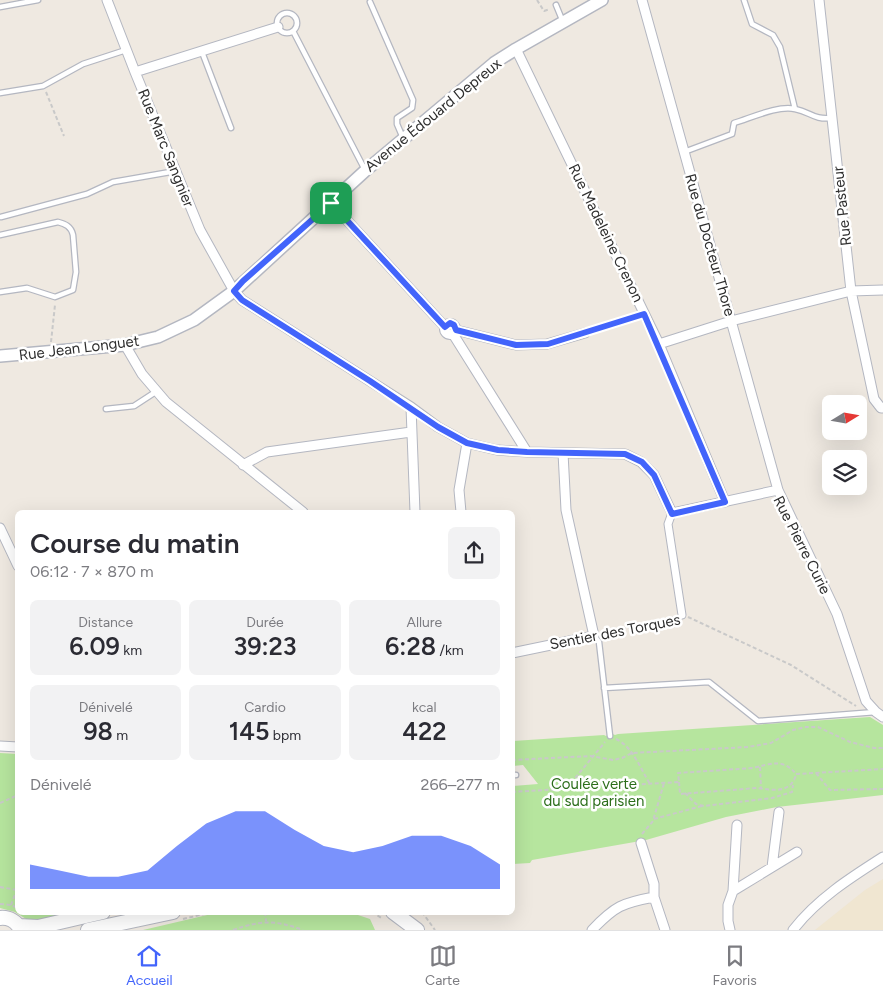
<!DOCTYPE html>
<html lang="fr">
<meta charset="utf-8">
<style>
:root{--surface:#fff;--page:#f2f2f3;--text:#2b2b33;--muted:#7c7c81;--line:#e1e1e2;--accent:#4264fb}
body{margin:0;font-family:Figtree,sans-serif;background:var(--page);color:var(--text);height:100vh;display:flex;flex-direction:column;font-size:19px;white-space:nowrap}
*{box-sizing:border-box;margin:0}
p{font-size:16px;color:var(--muted)}
.icon{flex:none;width:28px;height:28px;fill:none;stroke:currentColor;stroke-width:2;stroke-linecap:round;stroke-linejoin:round}
.map{position:relative;flex:1;overflow:hidden}
.drawer{position:absolute;left:15px;top:510px;width:500px;height:405px;display:flex;flex-direction:column;background:var(--surface);border-radius:8px;box-shadow:0 5px 20px #0002}
.drawer>*{flex:none}
.needle{width:32px;rotate:79deg}
.controls{position:absolute;left:822px;top:395px;display:grid;gap:10px}
.controls a{display:grid;place-items:center;width:45px;height:45px;border-radius:8px;background:var(--surface);box-shadow:0 5px 20px #0002;font-size:25px}
.pin{position:absolute;display:grid;place-items:center;width:42px;height:42px;color:#fff;margin:-21px;border-radius:10px;box-shadow:0 2px 8px #0006}
.round{display:grid;place-items:center;flex:none;width:52px;height:52px;border-radius:8px;background:var(--page)}
.summary{display:flex;align-items:center;justify-content:space-between;height:85px;padding:0 15px}
h1{font-size:28px;font-weight:600;line-height:38px}
.stats{display:grid;grid-template-columns:repeat(3,1fr);gap:8px;height:85px;padding:5px 15px}
.stats div{display:grid;align-content:center;border-radius:8px;background:var(--page);text-align:center}
.stats b{font-size:25px;font-weight:600}
.stats small{font-size:14px;font-weight:400}
.stats p{font-size:14px}
.chart{height:140px;padding:10px 15px}
.chart p{display:flex;justify-content:space-between}
.chart svg{width:100%;height:90px;margin-top:5px;fill:var(--accent);opacity:.7}
.menu{display:flex;justify-content:space-around;align-items:center;height:70px;border-top:1px solid var(--line);background:var(--surface);font-size:14px;color:var(--muted)}
.menu a{display:grid;justify-items:center;gap:2px}
.menu .active{color:var(--accent)}
.map>svg:first-child{display:block}
</style>
<div class="map">
<svg width="883" height="930" viewBox="0 0 883 930">
<rect width="100%" height="100%" fill="#efe9e1"/>
<!-- education -->
<path fill="#f0e6d1" d="M 883,879 L 883,930 L 815,930 L 865,890 Z"/>
<!-- green -->
<path fill="#b6e59e" d="M 870,717 L 883,725 L 883,795 L 777,807 L 726,817 L 646,840 L 532,860 L 530,863 L 513,864 L 513,786 L 538,784 L 523,765 L 513,766 L 513,741 L 604,735 L 606,736 L 610,733 L 615,735 L 618,734 Z
M 0,753 L 17,754 L 18,912 L 86,913 L 34,924 L 15,912 L 0,908 Z
M 220,912 L 349,912 L 370,919 L 375,930 L 143,930 Z"/>
<g fill="none" stroke-linecap="round" stroke-linejoin="round">
<defs>
<path id="service" d="M 744,0 L 752,24 L 773,35 L 780,47 L 795,109
M 370,2 L 413,100 L 412,108 L 397,118 L 397,124 L 403,138
M 556,5 L 563,22
M 0,7 L 38,0
M277 23a10 10 0 1 1 20 0a10 10 0 1 1-20 0Z
M 293,31 L 365,170
M 202,52 L 231,128
M 0,93 L 43,86 L 83,64 L 126,50
M 684,152 L 732,134 L 734,123 C 751,118 778,105 795,109 C 811,112 813,120 832,118
M 1,217 L 87,194 L 113,182 L 176,171
M 0,235 L 58,222 C 65,224 71,226 73,235 L 76,272 L 73,290 L 55,297 L 27,288 L 0,292
M 106,409 L 134,406 L 157,391
M 594,636 L 599,642 L 610,736
M 604,688 L 709,682 L 758,721 L 876,712
M 512,775 L 516,775"/>
<path id="pedestrian" d="M 672,513 L 668,524 L 682,615"/>
<path id="minor" d="M 107,0 L 135,72 L 200,230 L 234,291 L 242,300 L 411,407 L 438,427 L 467,443 L 497,450 L 527,452 L 625,454 L 641,462 L 654,475 L 672,513 L 778,490 L 837,614 L 866,701 L 876,712 L 883,717
M 642,0 L 778,490
M 819,0 L 851,291 L 874,399 L 881,408 L 883,408
M 516,49 L 659,344 L 725,502
M 135,72 L 278,27
M 331,203 L 445,327
M444.5 329a5.5 5.5 0 1 1 11 0a5.5 5.5 0 1 1-11 0Z
M 456,330 L 516,345 L 547,344 L 585,333
M 453,334 L 527,452
M 659,344 L 731,321 L 851,291 L 883,290
M 125,345 L 142,374 L 166,402 L 303,512
M 411,407 L 415,512
M 243,465 L 267,452 L 411,432
M 461,512 L 459,490 L 467,443
M 0,528 L 18,566
M 512,653 L 594,636 L 566,510 L 563,453
M 0,746 L 18,747
M 641,843 L 654,884 L 654,897 L 665,930
M 772,867 L 779,812
M 733,891 L 737,825
M 592,930 C 615,906 622,903 654,897
M 730,930 L 728,921 L 728,905 L 733,891 L 797,852
M 793,930 C 817,899 850,878 883,857"/>
<path id="tertiary" d="M 0,356 L 125,345 L 158,337 L 194,320 L 234,291 L 365,171 L 494,63 L 516,49 L 602,0"/>
<path id="secondary" d="M 393,912 L 417,930
M 0,918 C 9,917 17,922 21,930
M 19,926 L 38,927 L 103,912
M 88,930 L 173,912"/>
</defs>
<!-- service casing -->
<use href="#service" stroke="#b4b7c1" stroke-width="7"/>
<!-- pedestrian casing -->
<use href="#pedestrian" stroke="#b4b7c1" stroke-width="9"/>
<!-- minor casing -->
<use href="#minor" stroke="#b4b7c1" stroke-width="11"/>
<!-- tertiary casing -->
<use href="#tertiary" stroke="#b4b7c1" stroke-width="14"/>
<!-- secondary casing -->
<use href="#secondary" stroke="#b4b7c1" stroke-width="16"/>
<!-- path -->
<path stroke="#c9c9c9" stroke-width="2" stroke-dasharray="4 2.5" stroke-linecap="butt" d="M 537,0 L 544,11 L 550,9
M 46,92 L 64,136
M 594,330 L 635,317
M 51,342 L 55,305
M 688,617 L 791,665 L 856,706
M 603,634 L 674,617
M 616,739 C 633,747 640,768 650,784
M 512,760 L 591,756 L 613,760 L 622,758 L 632,753 L 748,747 L 771,743 L 793,730 L 806,727 L 818,727 L 850,742 L 874,748 L 883,748
M 760,767 L 761,788
M 816,773 L 830,790 L 883,789
M 796,774 L 883,769
M 679,782 L 680,794 L 757,788 C 773,790 790,794 796,775
M 567,788 L 605,742
M 512,792 L 679,782 L 678,773 L 753,768 C 771,764 783,758 796,774
M 685,793 L 696,804 L 704,806 L 772,798 L 792,792 L 793,785
M 0,803 L 18,795
M 654,819 L 702,806
M 642,834 L 653,821 L 664,783
M 0,887 L 17,890
M 0,904 L 11,905 L 18,908
M 11,905 L 18,887
M 265,912 L 266,921
M 372,912 L 383,919
M 422,912 L 435,930
M 183,919 L 213,912
M 233,930 C 262,920 275,920 303,930"/>
<!-- service -->
<use href="#service" stroke="#fff" stroke-width="4.5"/>
<!-- pedestrian -->
<use href="#pedestrian" stroke="#fff" stroke-width="7"/>
<!-- minor -->
<use href="#minor" stroke="#fff" stroke-width="9"/>
<!-- tertiary -->
<use href="#tertiary" stroke="#fff" stroke-width="11"/>
<!-- secondary -->
<use href="#secondary" stroke="#fff" stroke-width="14"/>
</g>
<g fill="none" stroke-linecap="round" stroke-linejoin="round">
<defs>
<path id="route" d="M 331,203 L 445,327 L 450,323 L 454,325 L 456,330 L 516,345 L 548,344 L 644,314 L 725,502 L 672,514 L 654,475 L 642,462 L 625,454 L 527,452 L 498,450 L 467,443 L 438,427 L 370,381 L 242,300 L 234,291 L 243,281 Z"/>
</defs>
<!-- route casing -->
<use href="#route" stroke="#fff" stroke-width="10"/>
<!-- route -->
<use href="#route" stroke="#4264fb" stroke-width="6"/>
</g>
<g text-anchor="middle" dominant-baseline="central" stroke-width="5" stroke-linejoin="round" paint-order="stroke">
<!-- street labels -->
<g font-size="15" fill="#2e2e2e" stroke="#fff">
<text transform="translate(433 115) rotate(-39)">Avenue Édouard Depreux</text>
<text transform="translate(166 148) rotate(68)">Rue Marc Sangnier</text>
<text transform="translate(842 206) rotate(-96)">Rue Pasteur</text>
<text transform="translate(606 233) rotate(64)">Rue Madeleine Crenon</text>
<text transform="translate(710 245) rotate(74)">Rue du Docteur Thore</text>
<text transform="translate(79 348) rotate(-7)">Rue Jean Longuet</text>
<text transform="translate(802 545) rotate(63)">Rue Pierre Curie</text>
<text transform="translate(615 632) rotate(-11)">Sentier des Torques</text>
</g>
<!-- park labels -->
<g font-size="15" fill="#2c6e1b" stroke="#fff">
<text x="594" y="784">Coulée verte<tspan x="594" dy="17">du sud parisien</tspan></text>
</g>
</g>
</svg>
<div class="controls">
<a><svg class="needle" viewBox="-14 -14 28 28"><path d="M0-13l5 13h-10z" fill="#e53935"/><path d="M0 13l5-13h-10z" fill="#7c7c81"/></svg></a>
<a><svg class="icon" aria-label="layers" viewBox="0 0 24 24"><path d="M12 4l9 5-9 5-9-5zM3 14l9 5 9-5"/></svg></a>
</div>
<div class="pin" style="left:331px;top:203px;background:#1e9e55"><svg class="icon" aria-label="arrive" viewBox="0 0 24 24"><path d="M6 21V4h12l-3 4 3 4H6"/></svg></div>
<section class="drawer">
<div class="summary"><div><h1>Course du matin</h1><p>06:12 · 7 × 870 m</p></div><a class="round"><svg class="icon" aria-label="share" viewBox="0 0 24 24"><path d="M12 15V3M7 8l5-5 5 5M5 13v7h14v-7"/></svg></a></div>
<div class="stats">
<div><p>Distance</p><b>6.09<small> km</small></b></div>
<div><p>Durée</p><b>39:23</b></div>
<div><p>Allure</p><b>6:28<small> /km</small></b></div>
</div>
<div class="stats">
<div><p>Dénivelé</p><b>98<small> m</small></b></div>
<div><p>Cardio</p><b>145<small> bpm</small></b></div>
<div><p>kcal</p><b>422</b></div>
</div>
<div class="chart"><p><span>Dénivelé</span>266–277 m</p>
<svg viewBox="0 0 160 44" preserveAspectRatio="none"><path d="M0 44V32L10 35L20 38L30 38L40 35L50 23L60 12L70 6L80 6L90 15L100 23L110 26L120 23L130 18L140 18L150 23L160 32V44z"/></svg>
</div>
</section>
</div>
<nav class="menu">
<a class="active"><svg class="icon" aria-label="home" viewBox="0 0 24 24"><path d="M3 11l9-7 9 7M6 9v11h12V9"/></svg>Accueil</a>
<a><svg class="icon" aria-label="map" viewBox="0 0 24 24"><path d="M3 6l6-2 6 2 6-2v14l-6 2-6-2-6 2zM9 4v14M15 6v14"/></svg>Carte</a>
<a><svg class="icon" aria-label="saved" viewBox="0 0 24 24"><path d="M7 4h10v16l-5-4-5 4z"/></svg>Favoris</a>
</nav>
